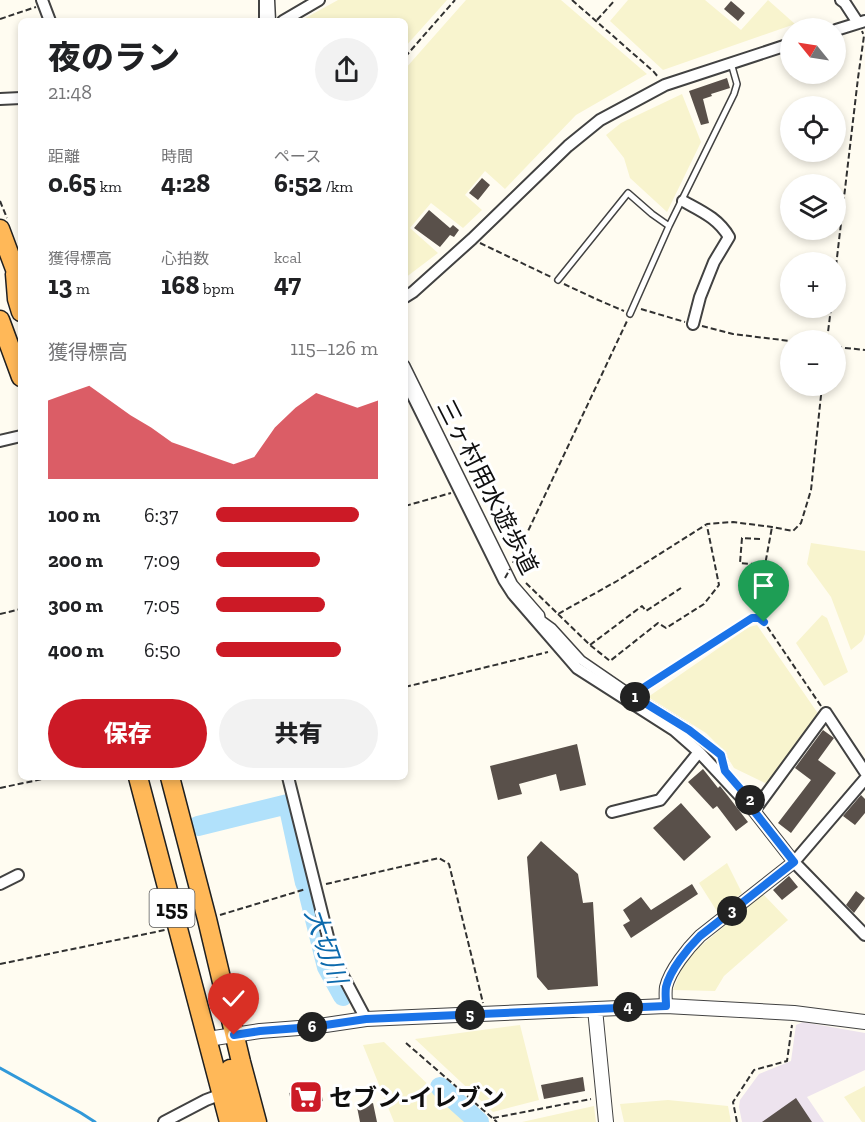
<!DOCTYPE html>
<html lang="ja">
<meta charset="utf-8">
<style>
:root{--surface:#fff;--page:#f2f2f2;--text:#202124;--muted:#757577;--accent:#cc1a26}
body{margin:0;font-family:"Zilla Slab","Noto Sans JP",serif;background:var(--page);color:var(--text);height:100vh;display:flex;flex-direction:column;font-size:22px;white-space:nowrap}
*{box-sizing:border-box;margin:0}
p{font-size:20px;color:var(--muted)}
.icon{flex:none;width:33px;height:33px;fill:none;stroke:currentColor;stroke-width:2;stroke-linecap:round;stroke-linejoin:round}
.map{position:relative;flex:1;overflow:hidden}
.details{position:absolute;left:18px;top:18px;width:390px;height:762px;display:flex;flex-direction:column;background:var(--surface);border-radius:9px;box-shadow:0 3px 9px #0003}
.details>*{flex:none}
.needle{width:39px;rotate:300deg}
.fabs{position:absolute;left:780px;top:18px;display:grid;gap:12px}
.fabs a{display:grid;place-items:center;width:66px;height:66px;border-radius:50%;background:var(--surface);box-shadow:0 3px 9px #0003;font-size:30px}
.pin{position:absolute;display:grid;place-items:center;width:51px;height:51px;color:#fff;margin:-62px -26px;border-radius:50% 50% 50% 0;rotate:-45deg;box-shadow:0 0 6px #0007}
.pin .icon{rotate:45deg}
.km{position:absolute;width:30px;height:30px;margin:-15px;border-radius:50%;background:#222;color:#fff;font-size:16px;line-height:30px;text-align:center}
.round{display:grid;place-items:center;flex:none;width:63px;height:63px;border-radius:32px;background:var(--page)}
.head{display:flex;align-items:center;justify-content:space-between;height:102px;padding:0 30px}
h1{font-size:33px;font-weight:800;line-height:45px}
.figures{display:grid;grid-template-columns:repeat(3,1fr);gap:9px;height:102px;padding:6px 30px}
.figures div{display:grid;align-content:center}
.figures b{font-size:26px;font-weight:800}
.figures small{font-size:16px;font-weight:400}
.figures p{font-size:16px}
.chart{height:168px;padding:12px 30px}
.chart p{display:flex;justify-content:space-between}
.chart svg{width:100%;height:108px;margin-top:6px;fill:var(--accent);opacity:.7}
.cta{display:flex;gap:12px;margin-top:auto;padding:12px 30px}
.cta a{flex:1;height:69px;border-radius:36px;background:var(--accent);color:#fff;font-size:24px;font-weight:800;line-height:69px;text-align:center}
.cta a+a{background:var(--page);color:var(--text)}
ul{padding:0 30px;list-style:none;font-size:20px}
li{display:grid;grid-template-columns:96px 72px 1fr;align-items:center;height:45px}
li i{height:15px;border-radius:8px;background:var(--accent)}
.map>svg:first-child{display:block}
</style>
<div class="map">
<svg width="865" height="1122" viewBox="0 0 865 1122">
<rect width="100%" height="100%" fill="#fffcf1"/>
<!-- industrial -->
<path fill="#ede3ee" d="M 803,1022 L 865,1033 L 865,1070 L 807,1097 L 824,1122 L 742,1122 L 739,1107 L 740,1100 L 759,1074 L 791,1061 L 796,1025 Z"/>
<!-- farmland -->
<path fill="#f8f4ce" d="M 338,0 L 447,0 L 405,47 L 405,21 L 300,21 Z
M 466,0 L 561,0 L 647,74 L 576,115 L 505,189 L 485,171 L 465,195 L 482,210 L 463,228 L 431,203 L 410,228 L 438,253 L 405,278 L 405,69 Z
M 628,0 L 705,0 L 741,30 L 768,0 L 795,24 L 663,70 L 610,21 Z
M 682,94 L 701,142 L 667,212 L 630,178 L 624,158 L 606,135 L 621,123 Z
M 811,543 L 865,551 L 865,634 L 862,641 L 851,650 L 831,597 L 807,564 Z
M 822,615 L 827,618 L 848,672 L 824,686 L 796,643 Z
M 757,625 L 819,715 L 769,785 L 734,768 L 723,750 L 706,733 L 648,697 L 749,627 Z
M 727,863 L 742,893 L 718,913 L 699,883 Z
M 763,894 L 788,920 L 724,976 L 715,991 L 673,990 L 682,968 L 691,954 Z
M 520,1025 L 539,1100 L 493,1112 L 415,1039 Z
M 384,1042 L 467,1122 L 394,1122 L 363,1045 Z
M 865,1086 L 865,1122 L 862,1122 L 844,1097 Z
M 668,1100 L 728,1106 L 731,1122 L 624,1122 L 620,1104 Z
M 594,1106 L 596,1122 L 522,1122 Z"/>
<g fill="none" stroke-linecap="round" stroke-linejoin="round">
<!-- stream -->
<path stroke="#3199d9" stroke-width="3" d="M 0,1068 L 81,1113 L 95,1122"/>
<!-- river -->
<path stroke="#b1e1fb" stroke-width="20" d="M 198,826 L 288,804 L 305,883
M 309,895 L 327,967 L 343,996
M 440,1087 L 479,1122"/>
</g>
<!-- building -->
<path fill="#59504a" d="M 731,1 L 745,13 L 738,21 L 724,9 Z
M 727,78 L 730,88 L 711,94 L 712,96 L 703,99 L 709,123 L 701,125 L 689,91 Z
M 482,178 L 490,185 L 478,200 L 469,193 Z
M 429,210 L 450,228 L 453,225 L 459,230 L 454,237 L 450,235 L 440,247 L 414,228 Z
M 823,730 L 834,738 L 818,760 L 836,773 L 791,833 L 778,823 L 811,780 L 795,768 Z
M 577,744 L 586,785 L 560,791 L 556,774 L 519,784 L 522,794 L 498,800 L 490,766 Z
M 703,769 L 718,788 L 720,786 L 728,796 L 748,822 L 736,831 L 717,806 L 713,809 L 688,782 Z
M 861,795 L 865,799 L 865,813 L 855,825 L 843,816 Z
M 681,803 L 711,837 L 684,861 L 653,828 Z
M 541,841 L 578,874 L 583,903 L 593,902 L 598,986 L 548,990 L 537,977 L 527,857 Z
M 789,876 L 798,887 L 782,900 L 773,890 Z
M 692,884 L 698,894 L 631,938 L 623,925 L 630,921 L 623,910 L 641,897 L 651,910 Z
M 856,891 L 865,898 L 854,913 L 846,905 Z
M 583,1077 L 585,1091 L 544,1099 L 541,1085 Z
M 319,1084 L 323,1101 L 293,1108 L 289,1093 Z
M 796,1098 L 812,1122 L 762,1122 Z
M 373,1103 L 377,1122 L 360,1122 L 357,1107 Z"/>
<g fill="none" stroke-linecap="round" stroke-linejoin="round">
<defs>
<path id="service" d="M 558,280 L 628,193 L 652,214 L 669,226
M 630,314 L 669,226 L 734,94 L 737,84 L 731,63"/>
<path id="pedestrian" d="M 270,0 L 271,21
M 405,365 L 513,584 L 540,615 L 541,620 L 552,628 L 581,660 L 632,695 L 689,730 L 721,755 L 725,771 L 741,790"/>
<path id="minor" d="M 42,0 L 50,21
M 265,0 L 265,21
M 841,0 L 845,3 L 858,23
M 283,21 L 319,0
M 836,30 L 865,21
M 0,99 L 21,98
M 683,201 C 701,211 718,218 729,237 L 714,262 L 700,297 L 693,324
M 405,297 L 413,292 L 472,239 L 568,146 L 600,120 L 665,85 L 790,44
M 405,380 L 504,580 L 513,594 L 577,668 L 674,730 L 699,752 L 754,811 L 794,862 L 865,935
M 0,441 L 21,436
M 288,777 L 333,957 L 366,1019
M 754,811 L 826,713 L 865,772
M 612,812 L 660,800 L 699,752
M 0,884 L 18,875
M 666,1006 C 666,1000 665,993 666,987 C 670,970 688,948 700,936 L 794,862 L 865,779
M 164,1122 L 206,1100 L 222,1094"/>
<path id="tertiary" d="M 595,1009 L 606,1122
M 208,1039 L 260,1031 L 312,1027 L 366,1019 L 666,1006 L 794,1013 L 865,1022"/>
<path id="trunk" d="M 0,229 L 21,285
M 15,274 L 17,299 L 21,312
M 0,320 L 21,377
M 138,777 L 229,1122
M 170,777 L 207,919 L 241,1062 L 257,1122
M 230,1069 L 243,1122"/>
</defs>
<!-- service casing -->
<use href="#service" stroke="#424242" stroke-width="8"/>
<!-- pedestrian casing -->
<use href="#pedestrian" stroke="#424242" stroke-width="11"/>
<!-- minor casing -->
<use href="#minor" stroke="#424242" stroke-width="14"/>
<!-- tertiary casing -->
<use href="#tertiary" stroke="#424242" stroke-width="16"/>
<!-- trunk casing -->
<use href="#trunk" stroke="#202020" stroke-width="21"/>
<!-- path -->
<path stroke="#313131" stroke-width="2" stroke-dasharray="6 3" stroke-linecap="butt" d="M 572,0 L 653,71 L 659,78
M 0,19 L 36,7
M 597,20 L 615,0
M 405,57 L 455,0
M 0,201 L 7,218
M 480,243 L 551,277
M 836,266 L 858,78 L 864,36 L 862,31
M 564,284 L 596,299 L 624,311
M 641,309 L 685,322
M 702,326 L 733,334 L 790,341
M 827,340 L 831,308
M 836,347 L 865,350
M 405,506 L 451,493
M 760,539 L 742,538 L 740,563 L 765,565 L 772,527
M 513,563 L 627,321
M 526,583 L 558,614 L 617,581 L 707,524 L 733,522 L 772,527 L 793,531 L 801,523 L 811,490 L 822,386
M 0,614 L 21,609
M 558,614 L 590,645 L 610,661 L 658,623 L 666,628 L 704,604 L 719,585 L 707,526
M 590,645 L 642,606 L 646,611 L 681,588
M 405,687 L 548,652
M 639,690 L 752,618 L 759,618 L 764,622 L 821,706
M 0,788 L 52,777
M 326,884 L 439,858 L 449,864 L 483,1003
M 220,915 L 306,889
M 0,964 L 165,930
M 406,1043 L 497,1122
M 493,1118 L 591,1099
M 737,1122 L 733,1102 L 754,1070 L 787,1061 L 792,1025"/>
<!-- service -->
<use href="#service" stroke="#fff" stroke-width="5"/>
<!-- pedestrian -->
<use href="#pedestrian" stroke="#fff" stroke-width="8"/>
<!-- minor -->
<use href="#minor" stroke="#fff" stroke-width="10"/>
<!-- tertiary -->
<use href="#tertiary" stroke="#fff" stroke-width="14"/>
<!-- trunk -->
<use href="#trunk" stroke="#ffb858" stroke-width="18"/>
<!-- path-bridge -->
<path stroke="#313131" stroke-width="2" stroke-dasharray="6 3" stroke-linecap="butt" d="M 505,578 L 510,569"/>
</g>
<g fill="none" stroke-linecap="round" stroke-linejoin="round">
<defs>
<path id="route" d="M 234,1035 L 260,1031 L 312,1027 L 366,1019 L 666,1006 C 666,1000 665,993 666,987 C 670,970 688,948 700,936 L 794,862 L 754,811 L 757,808 L 725,771 L 721,755 L 689,730 L 632,695 L 752,618 L 759,618 L 764,622"/>
</defs>
<!-- route casing -->
<use href="#route" stroke="#fff" stroke-width="12"/>
<!-- route -->
<use href="#route" stroke="#1a73e8" stroke-width="8"/>
</g>
<!-- icons -->
<defs>
<symbol id="supermarket-square" viewBox="-11 -11 22 22"><rect x="-9" y="-9" width="18" height="18" rx="4" fill="#cc1a26" stroke="#fff"/><path d="M-6-5.5h2.5l.6 2H6L4.5 2H-2.5L-4.4-4H-6ZM-1.5 3.2a1.3 1.3 0 1 0 .1 0ZM3 3.2a1.3 1.3 0 1 0 .1 0Z" fill="#fff"/></symbol>
</defs>
<g fill-rule="evenodd">
<use href="#supermarket-square" x="287" y="1078" width="38" height="38"/>
</g>
<g text-anchor="middle" dominant-baseline="central" stroke-width="6" stroke-linejoin="round" paint-order="stroke">
<!-- shield labels -->
<rect fill="#fff" stroke="#575757" stroke-width="1.5" x="149.5" y="889" width="45" height="38" rx="4.5"/>
<g font-size="22" font-weight="bold" fill="#0f0f0f">
<text x="172" y="908">155</text>
</g>
<!-- street labels -->
<g font-size="24" fill="#0f0f0f" stroke="#fff">
<text transform="translate(488 487) rotate(63)">三ヶ村用水遊歩道</text>
</g>
<!-- poi labels -->
<g font-size="24" font-weight="bold" fill="#0f0f0f" stroke="#fff" text-anchor="start">
<text x="329" y="1097">セブン-イレブン</text>
</g>
<!-- water labels -->
<g font-size="26" font-style="italic" fill="#0c6aad" stroke="#fff">
<text transform="translate(326 946) rotate(71)">大切川</text>
</g>
</g>
</svg>
<div class="fabs">
<a><svg class="needle" viewBox="-14 -14 28 28"><path d="M0-13l5 13h-10z" fill="#e53935"/><path d="M0 13l5-13h-10z" fill="#757577"/></svg></a>
<a><svg class="icon" aria-label="locate" viewBox="0 0 24 24"><circle cx="12" cy="12" r="6"/><path d="M12 2v4M12 18v4M2 12h4M18 12h4"/></svg></a>
<a><svg class="icon" aria-label="layers" viewBox="0 0 24 24"><path d="M12 4l9 5-9 5-9-5zM3 14l9 5 9-5"/></svg></a>
<a>+</a>
<a>−</a>
</div>
<div class="pin" style="left:764px;top:622px;background:#1e9e55"><svg class="icon" aria-label="arrive" viewBox="0 0 24 24"><path d="M6 21V4h12l-3 4 3 4H6"/></svg></div>
<div class="pin" style="left:234px;top:1035px;background:#d93025"><svg class="icon" aria-label="check" viewBox="0 0 24 24"><path d="M5 12l5 5 9-10"/></svg></div>
<b class="km" style="left:635px;top:697px">1</b>
<b class="km" style="left:750px;top:800px">2</b>
<b class="km" style="left:732px;top:911px">3</b>
<b class="km" style="left:628px;top:1007px">4</b>
<b class="km" style="left:470px;top:1015px">5</b>
<b class="km" style="left:312px;top:1027px">6</b>
<section class="details">
<div class="head"><div><h1>夜のラン</h1><p>21:48</p></div><a class="round"><svg class="icon" aria-label="share" viewBox="0 0 24 24"><path d="M12 15V3M7 8l5-5 5 5M5 13v7h14v-7"/></svg></a></div>
<div class="figures">
<div><p>距離</p><b>0.65<small> km</small></b></div>
<div><p>時間</p><b>4:28</b></div>
<div><p>ペース</p><b>6:52<small> /km</small></b></div>
</div>
<div class="figures">
<div><p>獲得標高</p><b>13<small> m</small></b></div>
<div><p>心拍数</p><b>168<small> bpm</small></b></div>
<div><p>kcal</p><b>47</b></div>
</div>
<div class="chart"><p><span>獲得標高</span>115–126 m</p>
<svg viewBox="0 0 160 44" preserveAspectRatio="none"><path d="M0 44V12L10 9L20 6L30 12L40 18L50 23L60 29L70 32L80 35L90 38L100 35L110 23L120 15L130 9L140 12L150 15L160 12V44z"/></svg>
</div>
<ul>
<li><b>100 m</b>6:37<i style="width:88%"></i></li>
<li><b>200 m</b>7:09<i style="width:64%"></i></li>
<li><b>300 m</b>7:05<i style="width:67%"></i></li>
<li><b>400 m</b>6:50<i style="width:77%"></i></li>
</ul>
<div class="cta"><a>保存</a><a>共有</a></div>
</section>
</div>
